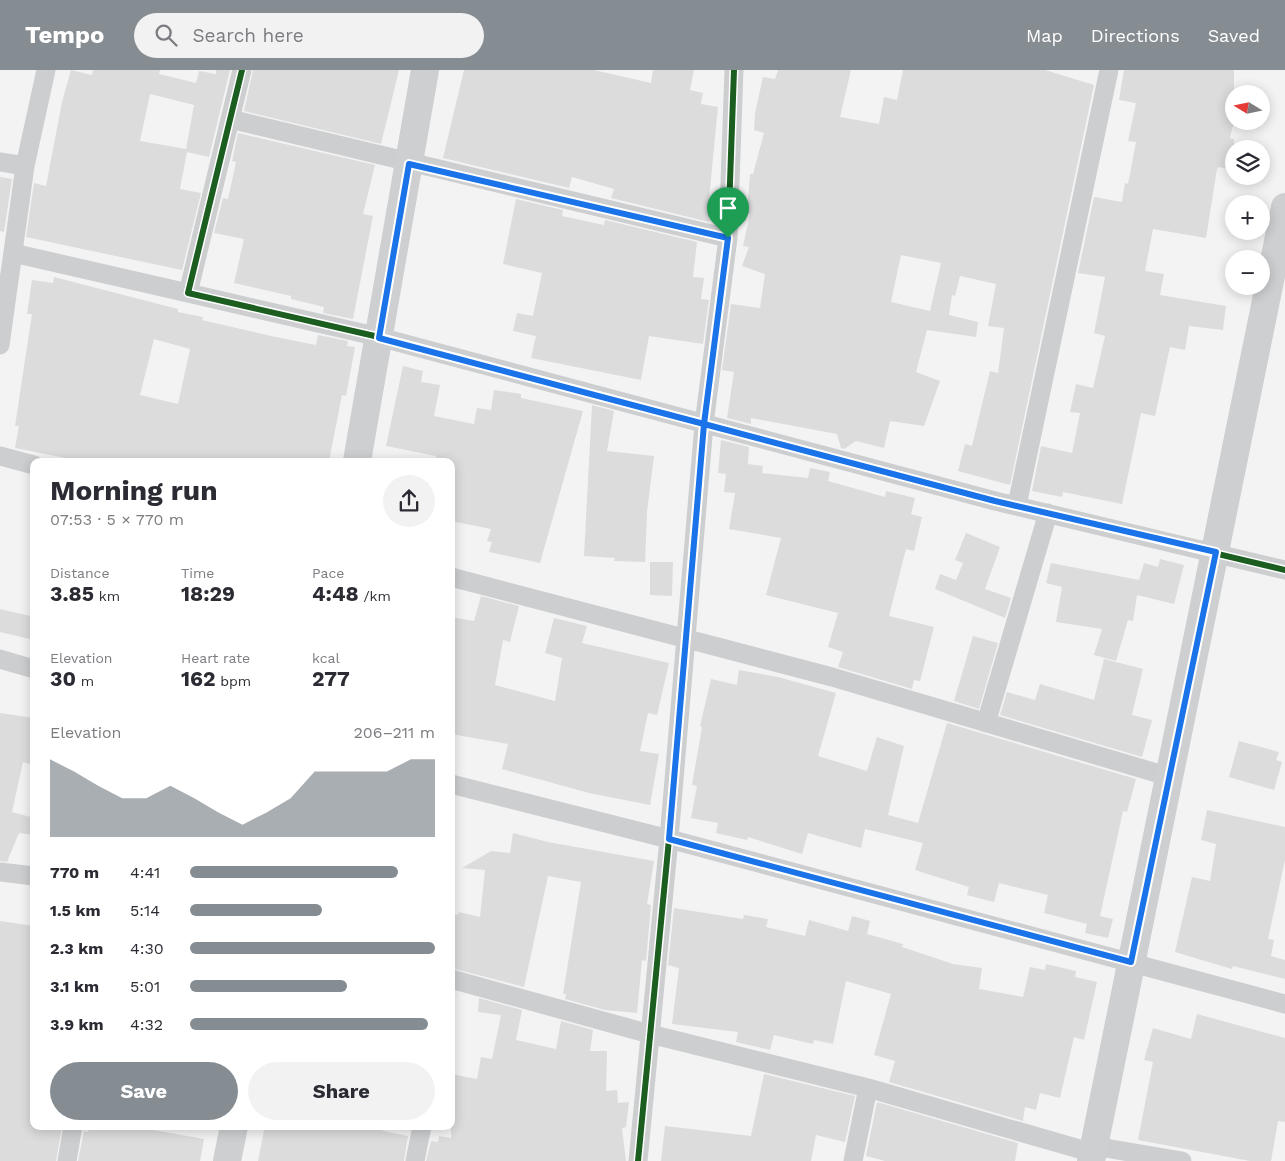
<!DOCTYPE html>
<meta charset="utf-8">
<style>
:root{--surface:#fff;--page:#f2f2f3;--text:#2b2b33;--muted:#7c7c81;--accent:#858c92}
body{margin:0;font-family:"Work Sans",sans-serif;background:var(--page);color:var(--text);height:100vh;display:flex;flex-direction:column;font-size:19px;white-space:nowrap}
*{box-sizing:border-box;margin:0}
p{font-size:16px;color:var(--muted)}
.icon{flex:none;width:28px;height:28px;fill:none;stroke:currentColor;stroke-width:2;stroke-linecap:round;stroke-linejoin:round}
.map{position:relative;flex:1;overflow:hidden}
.panel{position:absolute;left:30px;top:388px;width:425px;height:672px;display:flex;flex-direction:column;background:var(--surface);border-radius:10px;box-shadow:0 2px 12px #0003}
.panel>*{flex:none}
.needle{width:32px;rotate:280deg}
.tools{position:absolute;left:1225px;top:15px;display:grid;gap:10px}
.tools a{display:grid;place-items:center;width:45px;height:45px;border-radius:50%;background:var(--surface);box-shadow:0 2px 12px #0003;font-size:25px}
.pin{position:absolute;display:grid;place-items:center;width:42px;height:42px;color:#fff;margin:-51px -21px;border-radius:50% 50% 50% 0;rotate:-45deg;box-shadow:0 0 5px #0007}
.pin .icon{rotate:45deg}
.round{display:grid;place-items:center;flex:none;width:52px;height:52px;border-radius:26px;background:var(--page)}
.summary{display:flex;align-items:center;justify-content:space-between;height:85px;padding:0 20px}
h1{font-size:28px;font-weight:700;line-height:38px}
.stats{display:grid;grid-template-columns:repeat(3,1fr);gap:8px;height:85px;padding:5px 20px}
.stats div{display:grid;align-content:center}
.stats b{font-size:21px;font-weight:700}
.stats small{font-size:14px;font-weight:400}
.stats p{font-size:14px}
.chart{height:140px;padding:10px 20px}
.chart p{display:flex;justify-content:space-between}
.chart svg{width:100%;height:90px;margin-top:5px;fill:var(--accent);opacity:.7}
.cta{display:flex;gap:10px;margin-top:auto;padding:10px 20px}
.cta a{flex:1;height:58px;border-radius:30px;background:var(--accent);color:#fff;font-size:20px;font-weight:700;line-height:58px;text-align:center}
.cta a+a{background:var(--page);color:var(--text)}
ul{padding:0 20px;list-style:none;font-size:16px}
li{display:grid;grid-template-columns:80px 60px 1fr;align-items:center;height:38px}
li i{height:12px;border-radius:6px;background:var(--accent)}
header{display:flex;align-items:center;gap:30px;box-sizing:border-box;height:70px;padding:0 25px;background:var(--accent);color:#fff}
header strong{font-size:24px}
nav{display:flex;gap:28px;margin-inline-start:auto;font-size:18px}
.search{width:350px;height:45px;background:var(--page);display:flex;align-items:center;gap:12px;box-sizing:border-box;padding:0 18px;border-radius:28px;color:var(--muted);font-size:19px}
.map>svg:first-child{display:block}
</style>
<header>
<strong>Tempo</strong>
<div class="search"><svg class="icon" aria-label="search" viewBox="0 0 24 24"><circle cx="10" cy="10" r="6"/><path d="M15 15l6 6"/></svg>Search here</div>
<nav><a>Map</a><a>Directions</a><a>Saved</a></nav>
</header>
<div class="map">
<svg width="1285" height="1091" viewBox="0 0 1285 1091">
<rect width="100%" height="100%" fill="#f3f3f3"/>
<!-- building -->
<path fill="#dcdcdd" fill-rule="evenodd" d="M 71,0 L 92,5 L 93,0 L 160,0 L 159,4 L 196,13 L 199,1 L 216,4 L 216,0 L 230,0 L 209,87 L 187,82 L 180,119 L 201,123 L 182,200 L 26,167 L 34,113 L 46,116 L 62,32 ZM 150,24 L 194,35 L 186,79 L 140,71 Z
M 253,0 L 399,0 L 381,74 L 244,41 Z
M 464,0 L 594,0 L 651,13 L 653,0 L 694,0 L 690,20 L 703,23 L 701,34 L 718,37 L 709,129 L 713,129 L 709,152 L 611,128 L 614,119 L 572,107 L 569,118 L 443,88 Z
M 778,0 L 851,0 L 840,47 L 879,54 L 884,27 L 897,30 L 903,0 L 1045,0 L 1094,15 L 1010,415 L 958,401 L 965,374 L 972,376 L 990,301 L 998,303 L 1004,258 L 988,256 L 996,214 L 960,206 L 955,226 L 952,225 L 949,245 L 978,252 L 976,267 L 927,260 L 916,302 L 940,311 L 924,356 L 890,351 L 884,378 L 856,371 L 844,379 L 841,378 L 837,364 L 751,348 L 751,354 L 727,348 L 734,302 L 722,300 L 731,234 L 760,238 L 765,204 L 742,196 L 749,177 L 743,176 L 750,144 L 747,144 L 750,104 L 753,104 L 764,63 L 754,60 L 755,43 L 763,7 L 775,9 ZM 901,185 L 941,193 L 930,241 L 891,232 Z
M 1124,0 L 1234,0 L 1234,51 L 1230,68 L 1234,69 L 1234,100 L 1219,97 L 1217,99 L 1206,168 L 1153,159 L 1145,201 L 1164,204 L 1160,225 L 1226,236 L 1223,260 L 1189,256 L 1185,280 L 1170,277 L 1155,346 L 1141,343 L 1122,434 L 1063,422 L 1062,427 L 1032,421 L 1041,376 L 1072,383 L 1080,343 L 1070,342 L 1076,314 L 1093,318 L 1105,266 L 1094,263 L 1105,207 L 1078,203 L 1094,127 L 1122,132 L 1125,113 L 1128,114 L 1136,72 L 1128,71 L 1136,33 L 1119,30 Z
M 238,63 L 375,95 L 363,144 L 373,146 L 353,249 L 323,243 L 324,237 L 291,229 L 291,226 L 234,213 L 244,169 L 214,163 L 223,128 L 228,129 L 236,92 L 232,91 Z
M 0,107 L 12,109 L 4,162 L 0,161 Z
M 516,129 L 563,140 L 562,146 L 604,155 L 605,150 L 697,172 L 693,207 L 704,208 L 701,229 L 709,230 L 703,274 L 649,266 L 641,310 L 531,288 L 536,266 L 513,261 L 517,243 L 533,246 L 542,203 L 503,194 Z
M 54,207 L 178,239 L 178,242 L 203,247 L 202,250 L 271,266 L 316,275 L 318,265 L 348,271 L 347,276 L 355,277 L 346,326 L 342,325 L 329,391 L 80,391 L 15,378 L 19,356 L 15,356 L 32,244 L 27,244 L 32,210 L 53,213 ZM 154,269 L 190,279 L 178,334 L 140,325 Z
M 403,296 L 423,301 L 421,312 L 440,315 L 434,346 L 474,354 L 477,338 L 491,340 L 494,320 L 521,324 L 521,328 L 583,341 L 540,493 L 489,482 L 492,472 L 487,471 L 491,459 L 451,451 L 451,391 L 435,391 L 436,386 L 386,376 Z
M 592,335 L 614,341 L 607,381 L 654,386 L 647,442 L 645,492 L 614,491 L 615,488 L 584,486 Z
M 721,370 L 749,377 L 748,394 L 763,396 L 762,403 L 808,408 L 810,398 L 830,402 L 828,411 L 885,427 L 886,421 L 915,428 L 911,444 L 922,447 L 914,481 L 906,479 L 889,546 L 934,557 L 920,611 L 914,610 L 912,619 L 838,597 L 843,582 L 828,577 L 838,543 L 766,525 L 781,468 L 729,459 L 735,423 L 724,422 L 726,404 L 718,403 Z
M 966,463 L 1000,477 L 985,519 L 1011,528 L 1005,548 L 935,519 L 940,504 L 956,510 L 963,493 L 955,490 Z
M 1160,489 L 1184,495 L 1174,534 L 1137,525 L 1133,551 L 1128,550 L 1116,591 L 1094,585 L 1102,559 L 1056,552 L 1062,517 L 1046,513 L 1051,493 L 1139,510 L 1144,493 L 1158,497 Z
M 650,492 L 673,492 L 672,526 L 650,525 Z
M 481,526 L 519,536 L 510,572 L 503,570 L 495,615 L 555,631 L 562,588 L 545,583 L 554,548 L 587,556 L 582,573 L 669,593 L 657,645 L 648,643 L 640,681 L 659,684 L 650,735 L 589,723 L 502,699 L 508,674 L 451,664 L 451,547 L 474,551 Z
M 0,539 L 34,547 L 34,570 L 0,562 Z
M 973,566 L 998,573 L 979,639 L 954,631 Z
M 1104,589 L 1143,599 L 1132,645 L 1152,650 L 1142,687 L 1000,645 L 1007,622 L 1035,630 L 1040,614 L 1094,630 Z
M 739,600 L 778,607 L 836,623 L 818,686 L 867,701 L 877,667 L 904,676 L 888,745 L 918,753 L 947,653 L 1136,709 L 1127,742 L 1123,741 L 1100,846 L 1113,849 L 1108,868 L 1085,863 L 1087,854 L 1044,843 L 1048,825 L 999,813 L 994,832 L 967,825 L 969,817 L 915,800 L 923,773 L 865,759 L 861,778 L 808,763 L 802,784 L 748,767 L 747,770 L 716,763 L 718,753 L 691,748 L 697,716 L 692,715 L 702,657 L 700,656 L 711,609 L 737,615 Z
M 0,643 L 34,648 L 34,695 L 23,692 L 12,742 L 34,748 L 34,765 L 19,763 L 7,792 L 0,791 Z
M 1239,671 L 1279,682 L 1276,690 L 1282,692 L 1274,720 L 1229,707 Z
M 1207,740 L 1285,757 L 1285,790 L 1268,869 L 1274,870 L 1271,886 L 1285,890 L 1285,909 L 1233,896 L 1232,899 L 1175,882 L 1192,807 L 1210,811 L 1216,774 L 1201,770 Z
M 513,763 L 548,772 L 654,791 L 647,834 L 651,835 L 646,891 L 642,890 L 637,943 L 605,940 L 565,929 L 566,924 L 563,924 L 581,812 L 548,806 L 524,917 L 451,898 L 451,858 L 455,844 L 458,845 L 459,842 L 480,847 L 485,800 L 462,798 L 491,781 L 510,783 Z
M 674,838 L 743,849 L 744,845 L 768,849 L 766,857 L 805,866 L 809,850 L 848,861 L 852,846 L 870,851 L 867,864 L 903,874 L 902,877 L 953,894 L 982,898 L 979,919 L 1023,927 L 1030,897 L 1045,900 L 1046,894 L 1076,901 L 1075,907 L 1097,912 L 1084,970 L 1074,967 L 1060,1028 L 1040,1023 L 1036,1040 L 1025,1037 L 1023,1051 L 889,1012 L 895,991 L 874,985 L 891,924 L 846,911 L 833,974 L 814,970 L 813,974 L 774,965 L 770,980 L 736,972 L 738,962 L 672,954 L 679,898 L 668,895 Z
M 0,851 L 34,856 L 34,1056 L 62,1057 L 56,1091 L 0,1091 Z
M 479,928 L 522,940 L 516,970 L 556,979 L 561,951 L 593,960 L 590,981 L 607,981 L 606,1021 L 617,1020 L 618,1033 L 629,1032 L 626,1057 L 622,1058 L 626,1091 L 426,1091 L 431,1071 L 438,1072 L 439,1066 L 451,1068 L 451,1004 L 477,1009 L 481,987 L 492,989 L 501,945 L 478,942 Z
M 1197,944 L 1285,968 L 1285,1052 L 1278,1051 L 1271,1091 L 1250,1091 L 1138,1070 L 1153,992 L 1144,990 L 1153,958 L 1191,969 Z
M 764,1004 L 855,1026 L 845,1072 L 816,1065 L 811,1091 L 661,1091 L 665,1056 L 751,1066 Z
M 877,1032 L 1018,1073 L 1015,1091 L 885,1091 L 866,1086 Z
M 90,1056 L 131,1056 L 204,1069 L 200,1091 L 78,1091 L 84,1061 L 88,1062 Z
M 265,1056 L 384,1056 L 383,1061 L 408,1066 L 404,1091 L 258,1091 Z"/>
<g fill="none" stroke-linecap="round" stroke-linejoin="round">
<!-- street -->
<path stroke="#ccced0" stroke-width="19" d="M 242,0 L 188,223 L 379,267 L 995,431 L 1285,500
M 230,49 L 728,168
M 0,92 L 25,96
M 13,183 L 188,223
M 0,275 L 25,96 L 46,0
M 0,386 L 34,395
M 1017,435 L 1109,0
M 451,507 L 832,607 L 1170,707
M 0,589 L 34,599
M 986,653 L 1048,443
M 451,714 L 669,769 L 1285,934
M 0,802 L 34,806
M 451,909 L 650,964 L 868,1018 L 1093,1083
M 1094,1076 L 1182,1091
M 67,1091 L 73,1056
M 415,1091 L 422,1056
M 638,1091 L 669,769 L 704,354 L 728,168 L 734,0
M 853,1091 L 868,1018"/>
<!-- secondary -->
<path stroke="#cdcfd1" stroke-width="28" d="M 357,391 L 425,0
M 227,1091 L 234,1056
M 1091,1091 L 1285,137"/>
<defs>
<path id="cycleway" d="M 242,0 L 188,223 L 379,267 L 995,431 L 1285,500
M 638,1091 L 669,769 L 704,354 L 728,168 L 734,0"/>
</defs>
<!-- cycleway casing -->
<use href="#cycleway" stroke="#fff" stroke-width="9"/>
<!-- cycleway -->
<use href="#cycleway" stroke="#1b5e20" stroke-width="6"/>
</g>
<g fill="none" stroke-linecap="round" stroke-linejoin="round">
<defs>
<path id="route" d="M 728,168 L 409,94 L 379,268 L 704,354 L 669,769 L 1131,892 L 1216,482 L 995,431 L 704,354 L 728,168"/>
</defs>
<!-- route casing -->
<use href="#route" stroke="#fff" stroke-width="10"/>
<!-- route -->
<use href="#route" stroke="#1a73e8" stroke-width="6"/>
</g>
</svg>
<div class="tools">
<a><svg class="needle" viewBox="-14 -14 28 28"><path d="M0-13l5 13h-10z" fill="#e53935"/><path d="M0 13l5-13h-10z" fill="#7c7c81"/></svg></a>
<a><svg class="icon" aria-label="layers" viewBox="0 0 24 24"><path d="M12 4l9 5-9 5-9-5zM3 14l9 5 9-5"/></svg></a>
<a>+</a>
<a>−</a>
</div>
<div class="pin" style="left:728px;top:168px;background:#1e9e55"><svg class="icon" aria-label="arrive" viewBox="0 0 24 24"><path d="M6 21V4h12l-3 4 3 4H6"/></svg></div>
<section class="panel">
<div class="summary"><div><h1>Morning run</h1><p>07:53 · 5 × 770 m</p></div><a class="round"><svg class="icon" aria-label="share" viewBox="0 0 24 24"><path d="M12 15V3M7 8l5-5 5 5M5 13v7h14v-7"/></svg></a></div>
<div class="stats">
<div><p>Distance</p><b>3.85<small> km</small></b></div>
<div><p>Time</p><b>18:29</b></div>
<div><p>Pace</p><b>4:48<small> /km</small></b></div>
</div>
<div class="stats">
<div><p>Elevation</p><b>30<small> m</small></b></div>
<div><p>Heart rate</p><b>162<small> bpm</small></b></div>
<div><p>kcal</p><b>277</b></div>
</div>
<div class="chart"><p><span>Elevation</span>206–211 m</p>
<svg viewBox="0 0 160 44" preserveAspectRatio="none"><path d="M0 44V6L10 12L20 19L30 25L40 25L50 19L60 25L70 32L80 38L90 32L100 25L110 12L120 12L130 12L140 12L150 6L160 6V44z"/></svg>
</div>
<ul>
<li><b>770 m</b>4:41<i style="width:85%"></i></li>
<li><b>1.5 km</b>5:14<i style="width:54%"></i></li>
<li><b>2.3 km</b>4:30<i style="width:100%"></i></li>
<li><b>3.1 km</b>5:01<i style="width:64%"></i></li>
<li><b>3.9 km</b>4:32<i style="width:97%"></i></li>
</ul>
<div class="cta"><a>Save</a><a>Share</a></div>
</section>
</div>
